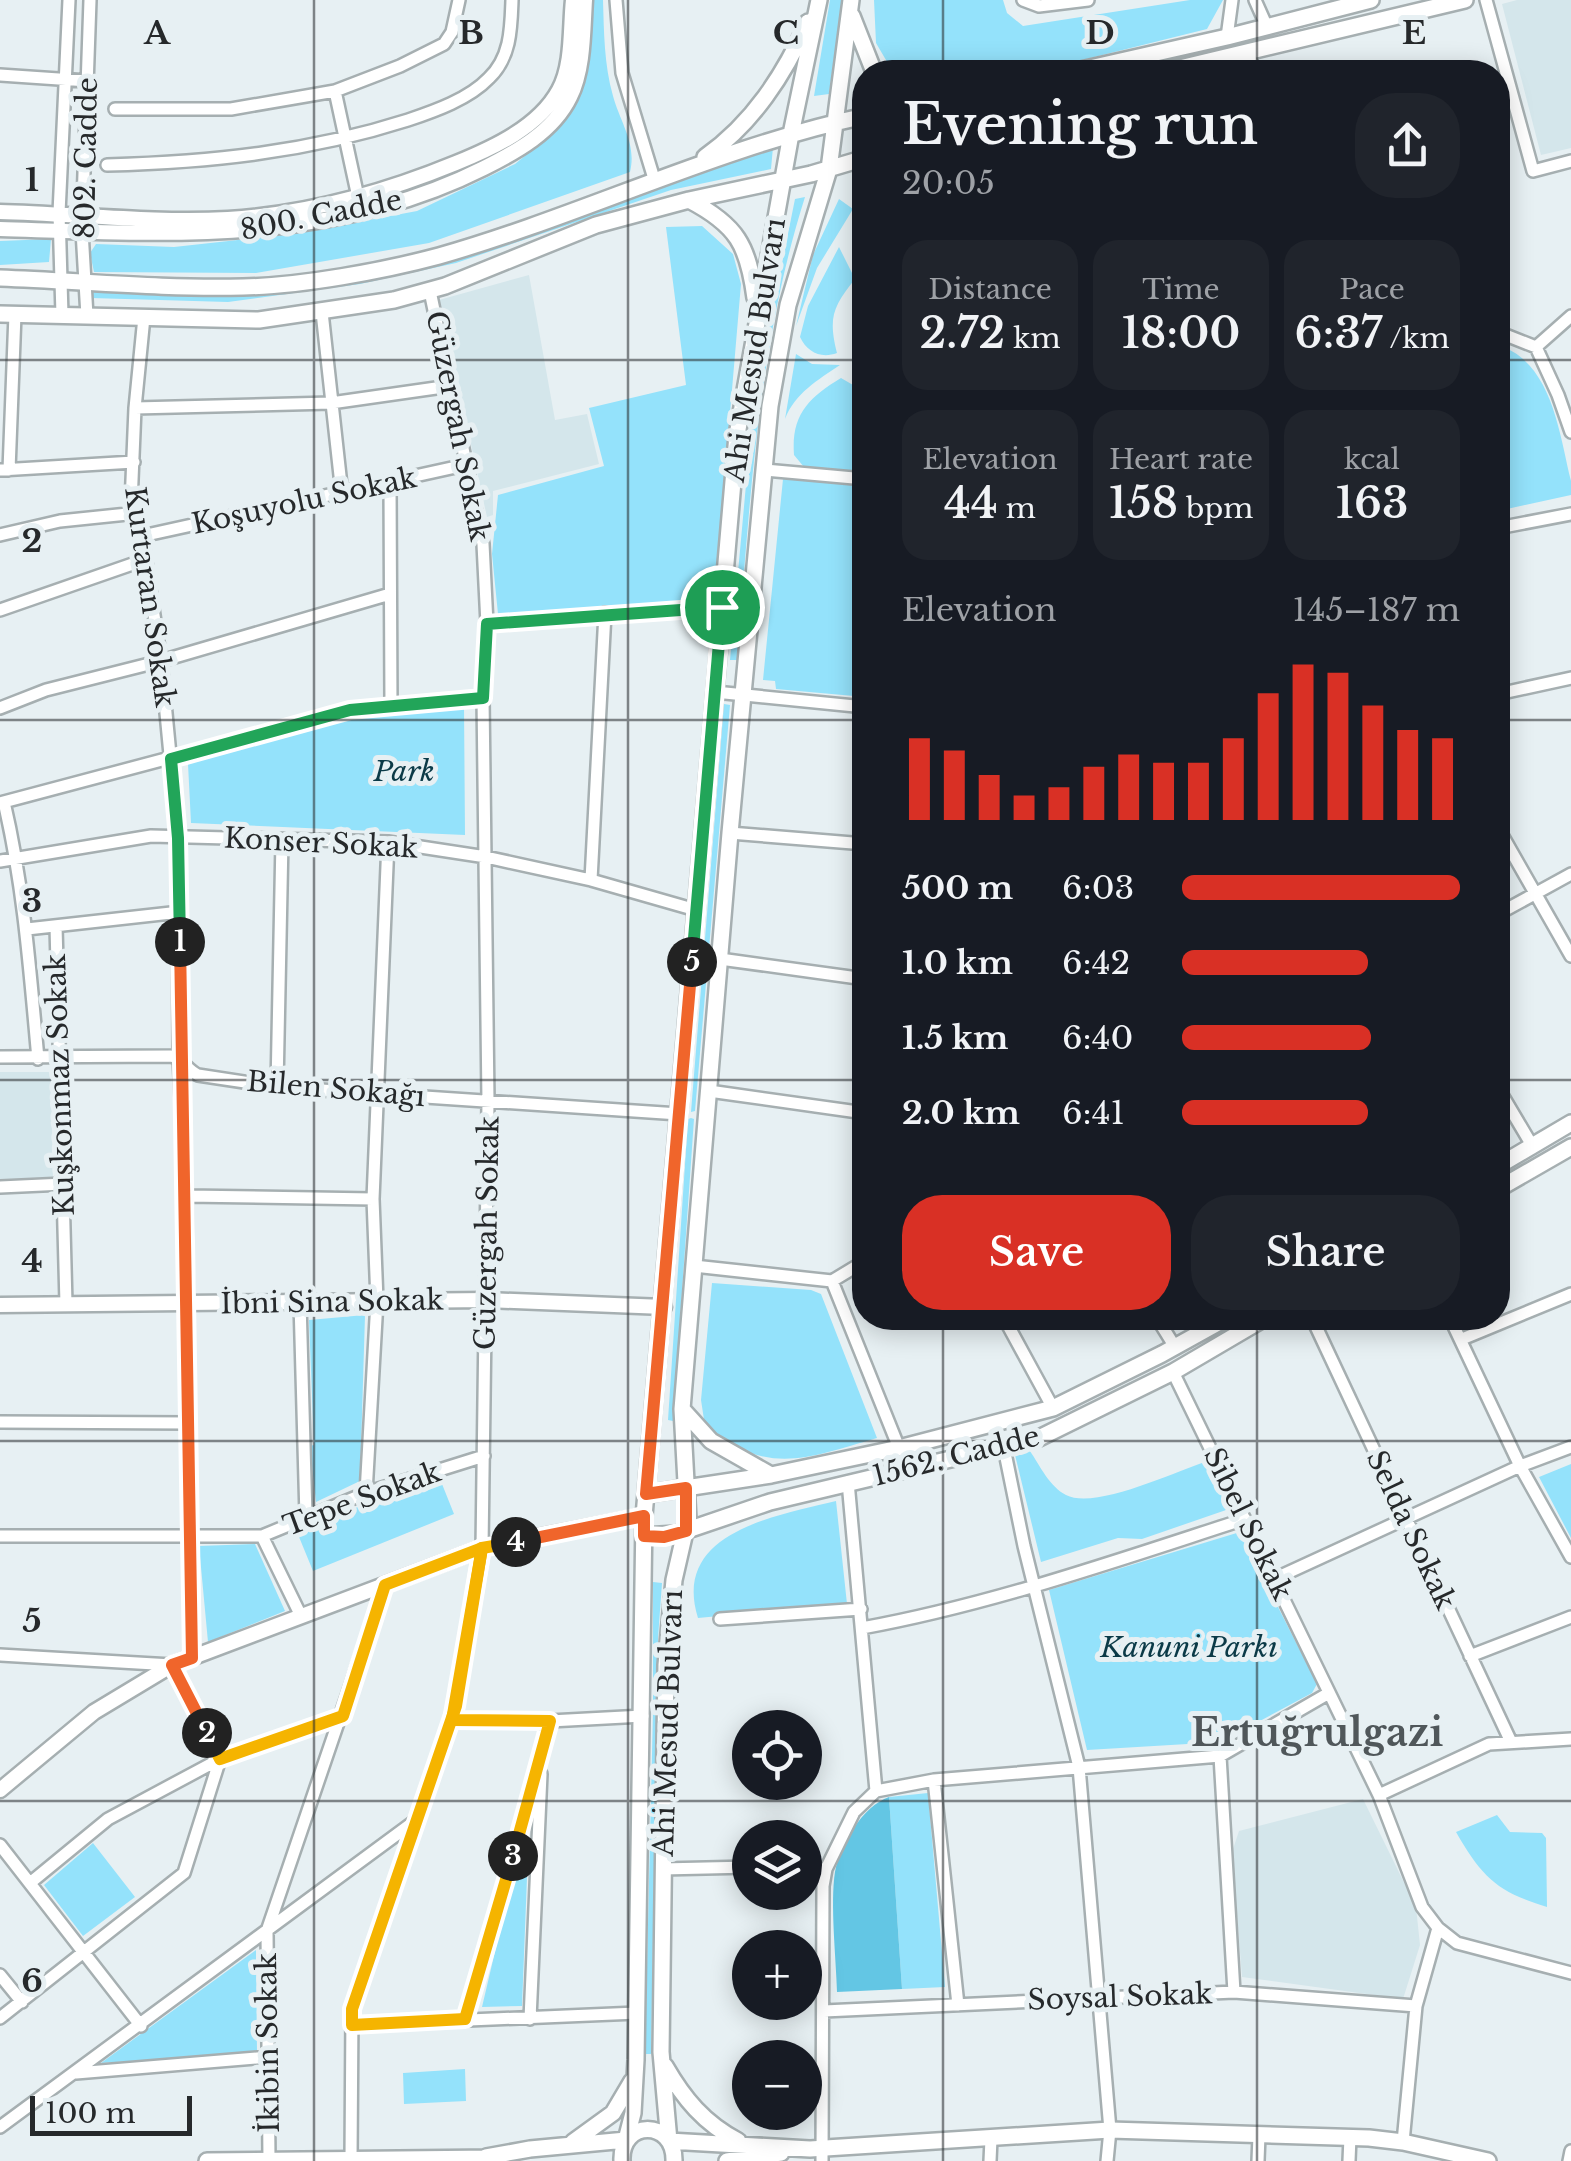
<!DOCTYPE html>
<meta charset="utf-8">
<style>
:root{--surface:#171b24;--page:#20242c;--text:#f1f3f6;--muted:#9ea1a6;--accent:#d93025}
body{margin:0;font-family:"Libre Baskerville",serif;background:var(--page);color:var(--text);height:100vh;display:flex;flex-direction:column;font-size:38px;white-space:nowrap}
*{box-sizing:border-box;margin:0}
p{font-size:32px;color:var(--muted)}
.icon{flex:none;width:55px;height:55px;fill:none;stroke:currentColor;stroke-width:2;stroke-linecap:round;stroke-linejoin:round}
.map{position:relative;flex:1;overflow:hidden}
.sheet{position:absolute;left:852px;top:60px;width:658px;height:1270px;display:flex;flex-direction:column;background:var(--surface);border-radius:40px;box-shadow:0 5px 25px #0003}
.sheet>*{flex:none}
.tools{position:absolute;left:732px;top:1710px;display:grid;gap:20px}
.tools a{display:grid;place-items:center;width:90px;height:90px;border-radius:50%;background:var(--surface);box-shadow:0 5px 25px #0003;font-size:50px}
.scale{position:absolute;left:30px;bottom:25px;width:162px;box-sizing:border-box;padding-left:10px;border:5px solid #26292b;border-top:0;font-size:28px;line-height:35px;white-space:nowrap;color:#26292b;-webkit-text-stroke:8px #e7f0f3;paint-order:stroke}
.pin{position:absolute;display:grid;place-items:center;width:85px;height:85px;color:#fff;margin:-42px;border:5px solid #fff;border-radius:50%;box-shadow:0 2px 10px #0007}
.km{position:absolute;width:50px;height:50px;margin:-25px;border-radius:50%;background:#222;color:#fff;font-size:28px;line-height:50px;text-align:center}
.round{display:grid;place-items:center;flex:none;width:105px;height:105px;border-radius:40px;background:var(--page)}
.overview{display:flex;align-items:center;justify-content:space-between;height:170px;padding:0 50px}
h1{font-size:55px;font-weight:600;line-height:75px}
.stats{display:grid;grid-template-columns:repeat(3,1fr);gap:15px;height:170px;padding:10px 50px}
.stats div{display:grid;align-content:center;border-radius:25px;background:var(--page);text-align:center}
.stats b{font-size:42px;font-weight:600}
.stats small{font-size:28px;font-weight:400}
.stats p{font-size:28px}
.chart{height:280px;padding:20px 50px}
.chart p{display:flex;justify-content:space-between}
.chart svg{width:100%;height:180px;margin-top:10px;stroke:var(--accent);stroke-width:6}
.cta{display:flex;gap:20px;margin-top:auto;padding:20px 50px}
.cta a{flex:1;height:115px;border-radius:40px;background:var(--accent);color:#fff;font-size:40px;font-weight:600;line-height:115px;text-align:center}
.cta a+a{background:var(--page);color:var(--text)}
ul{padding:0 50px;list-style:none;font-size:32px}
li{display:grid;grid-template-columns:160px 120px 1fr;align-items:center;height:75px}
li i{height:25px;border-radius:12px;background:var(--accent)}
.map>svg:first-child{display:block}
</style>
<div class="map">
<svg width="1571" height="2161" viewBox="0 0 1571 2161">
<rect width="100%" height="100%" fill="#e7f0f3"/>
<!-- built -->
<path fill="#d4e6eb" d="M 1517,0 L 1571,0 L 1571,148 L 1541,155 L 1502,4 Z
M 529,275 L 555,420 L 587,414 L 599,464 L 493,491 L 493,515 L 487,517 L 439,300 Z
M 0,1072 L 51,1072 L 53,1179 L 0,1180 Z
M 1363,1799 L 1416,1907 L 1420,1945 L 1403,1999 L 1242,1977 L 1232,1852 L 1239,1831 Z"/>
<!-- green -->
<path fill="#94e2fb" d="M 589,0 L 603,0 C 604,32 604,64 613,96 C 620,122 637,144 630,172 L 429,243 L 256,273 L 94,272 L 90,253 L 96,244 L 174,247 L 300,233 L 417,211 L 515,164 L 559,128 L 582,86 L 590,43 Z
M 830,0 L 842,0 L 829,94 L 814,96 Z
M 874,0 L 1003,0 L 1007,13 L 1023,26 L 1190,0 L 1223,0 L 1207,29 L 1034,72 L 893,72 L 876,43 Z
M 773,147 L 771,169 L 671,190 L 456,263 L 360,284 L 228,302 L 91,298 L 91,291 L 227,297 L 303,289 L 594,208 Z
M 805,197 C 757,348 750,504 737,660 L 730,660 L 753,408 L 795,199 Z
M 839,199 L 853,209 L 817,268 L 796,326 L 813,255 Z
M 702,226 L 733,254 L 741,284 L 714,601 L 498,614 L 492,554 L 498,495 L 604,466 L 589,408 L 686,385 L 666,227 Z
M 51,239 L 49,262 L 0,265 L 0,241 Z
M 839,247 L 855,279 C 833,307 828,317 837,353 C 821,359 807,352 800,337 L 808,306 Z
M 1498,345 C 1552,362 1559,432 1571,481 L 1571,495 L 1498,511 Z
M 796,354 L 812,364 L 840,365 C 818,380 795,393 785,419 Z
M 841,378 L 865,392 L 865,472 L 804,467 L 794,455 C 791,415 808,398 841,378 Z
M 783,479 L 865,484 L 865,697 L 776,689 L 775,681 L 763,680 Z
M 724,704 L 730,705 L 695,1111 L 691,1112 Z
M 464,705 L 465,835 L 191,823 L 188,764 L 361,715 Z
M 691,1118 L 694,1119 L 673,1421 L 668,1420 L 688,1119 Z
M 712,1283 L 811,1290 L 821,1294 L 877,1438 C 807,1458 768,1477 705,1426 L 701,1400 Z
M 365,1315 L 360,1481 L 316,1502 L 310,1446 L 314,1445 L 309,1320 Z
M 1030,1451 C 1040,1466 1050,1487 1066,1495 C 1095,1510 1174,1472 1205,1462 L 1229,1509 L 1142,1539 L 1118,1538 L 1041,1562 L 1015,1455 Z
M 1571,1464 L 1571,1538 L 1539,1477 Z
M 438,1474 L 454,1514 L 313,1571 L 297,1532 Z
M 836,1501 L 847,1604 L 698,1618 C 671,1532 776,1516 836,1501 Z
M 1240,1532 L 1317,1684 L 1312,1693 L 1221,1742 L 1087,1750 L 1049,1590 Z
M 255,1544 L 285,1611 L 208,1642 L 199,1546 Z
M 653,1582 L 662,1583 L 658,1638 L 651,2054 L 645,2054 L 653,1711 Z
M 928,1793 L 945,1987 L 902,1989 L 889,1797 Z
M 1497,1815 L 1510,1832 L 1542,1833 L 1546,1838 L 1547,1907 C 1497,1892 1482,1877 1456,1832 Z
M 529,1826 L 522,2006 L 482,2007 L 524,1828 Z
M 93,1843 L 135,1897 L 83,1936 L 44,1885 Z
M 256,1950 L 257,2053 L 101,2063 Z
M 465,2069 L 466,2101 L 404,2104 L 403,2073 Z"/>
<!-- forest -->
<path fill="#63c6e4" d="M 889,1797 L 902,1989 L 837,1992 C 836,1958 830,1903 835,1872 C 840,1844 863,1806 889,1797 Z"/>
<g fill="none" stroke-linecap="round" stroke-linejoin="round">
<defs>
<path id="minor" d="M 616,0 L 622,73 L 655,182
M 1023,0 L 1039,6 L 1088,0
M 1255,0 L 1267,27
M 1486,0 L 1533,171 L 1571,161
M 1227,37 L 1232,0
M 1249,53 L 1254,72
M 0,75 L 88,81
M 335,91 L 358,197
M 115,109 L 231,109 L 335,91 L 400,66 L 444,44 L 452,32 L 459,0
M 107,165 C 212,162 308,152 408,120 C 435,111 469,99 489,78 C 511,57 511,28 512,0
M 322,312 L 342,494
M 62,315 L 59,213 L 69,0
M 87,316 L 82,231 L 90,0
M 144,317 L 135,408 L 131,504 L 137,513 L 142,536 L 161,661 L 178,838 L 179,1058 L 186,1196 L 192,1657
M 1498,332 L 1536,347 L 1558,395 L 1571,432
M 1536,347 L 1571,316
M 135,408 L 331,403 L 450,386
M 0,470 L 134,462
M 9,470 L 15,314
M 765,470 L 865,479
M 390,483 L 391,706
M 1498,528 L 1571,514
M 0,535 L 60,521 L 137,513
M 142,536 L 465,465
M 0,610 L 144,560
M 487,624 L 723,607
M 715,692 L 865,707
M 1498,694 L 1571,678
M 0,708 L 46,690 L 161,661 L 390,594
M 4,802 C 24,887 30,972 38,1059
M 0,803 L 350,710 L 483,698
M 1498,828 L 1571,956
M 730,833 L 865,844
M 0,861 L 151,836 L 388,842 L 486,857 L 591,880 L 696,910
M 591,880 L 605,613
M 1498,914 L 1571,874
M 56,926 L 66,1304
M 27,929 L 180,912
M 720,959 L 865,979
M 0,1057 L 171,1056 C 183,1059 187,1070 198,1075 L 277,1087 L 679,1114
M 277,1087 L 282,840
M 1498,1088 L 1533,1147
M 709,1091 L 865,1113
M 0,1187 L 64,1184
M 186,1196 L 373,1199
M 865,1261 L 832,1281 L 899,1448
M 694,1266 L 832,1281
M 300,1302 L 306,1517
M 1004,1318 L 1053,1408
M 1157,1318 L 1175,1347
M 1312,1318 L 1511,1742
M 1450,1318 L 1520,1466 L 1571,1557
M 1462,1339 L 1571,1294
M 1173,1372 L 1379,1795 L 1422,1907 L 1438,1928 L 1457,1943 L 1571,1973
M 0,1422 L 188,1423
M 1004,1448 L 1024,1546 L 1079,1767 L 1110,2130 L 1107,2161
M 848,1482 L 876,1791
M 366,1493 L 377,1301 L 373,1199 L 388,842
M 0,1536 L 262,1536 L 366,1493 L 484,1456
M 262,1536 L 301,1616
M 1274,1579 L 1520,1466 L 1571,1447
M 720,1619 L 861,1609
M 862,1628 C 993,1604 1118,1560 1245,1519
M 0,1655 L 172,1665 L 220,1759 L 184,1873 L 0,2018
M 1470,1656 L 1571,1617
M 452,1720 L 550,1721 L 643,1716
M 1220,1756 L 1234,1992
M 934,1780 L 958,2005
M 1379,1795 L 1489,1744 L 1571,1739
M 0,1845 L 141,2026
M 662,1869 L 750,1867
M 805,1869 L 826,1869
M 30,1883 L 108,1819 L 220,1759 L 343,1716
M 0,1975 L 22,2002
M 824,2011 L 1234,1992 L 1416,2006
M 465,2019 L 550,1721
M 530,2019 L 541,1774
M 352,2025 L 637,2013
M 76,2073 L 268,2057
M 0,2127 L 415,1821
M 1403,2142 L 1416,2006 L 1438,1928
M 269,2160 L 267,1931 L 385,1585
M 351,2161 L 352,2009 L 457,1705 L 482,1548 L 488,1101 L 483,698 L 487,624 L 483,544 L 430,291
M 822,2161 L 823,1886 L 826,1869 L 854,1812 L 876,1791 L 934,1780 L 1220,1756 L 1329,1693
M 990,2161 L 991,2139
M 1258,2161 L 1259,2135
M 1349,2161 L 1350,2137
M 1569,2161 L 1571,2151"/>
<path id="tertiary" d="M 0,212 C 75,214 154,223 228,219 C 307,214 383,193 456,163 C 493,148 539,127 559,90 C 573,65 570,27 573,0
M 0,229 C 167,234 329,246 484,168 C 516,152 553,132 570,97 C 584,69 583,30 585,0
M 0,1305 L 487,1300 L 664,1307
M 0,1790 L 94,1712 L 172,1665 L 482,1548 L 644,1516"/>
<path id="secondary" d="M 851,0 L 829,169 L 788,305 L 770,406 L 730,833 L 682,1409 L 688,1519 L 674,1580 L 666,1665 L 661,2052 L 669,2141 L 810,2149 L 1110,2130 L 1369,2138 L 1403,2142 L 1488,2161
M 852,16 L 874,72
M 1072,72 L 1227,37 L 1371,0
M 1163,72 L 1465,0
M 705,157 C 753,123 784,75 808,22
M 689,200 C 737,225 748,245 755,298
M 0,278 C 81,281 162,289 243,287 C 301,286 383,271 439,256 C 583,215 718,147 865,116
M 0,314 L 259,320 L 394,300 L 445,286 L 596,225 L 689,200 L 811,174 L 865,158
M 1498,1166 L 1571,1123
M 1498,1189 L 1571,1147
M 682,1409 L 711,1441 L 771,1475
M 646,1494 L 771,1475 L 899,1448 L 1053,1408 L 1162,1354 L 1227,1318
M 644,1536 L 676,1534 L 770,1502 L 1039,1438 L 1173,1372 L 1265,1318
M 665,2066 C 684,2099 704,2123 738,2141
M 573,2142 L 613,2113 L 632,2081
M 486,2157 L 530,2149 L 626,2140 L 633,2113 L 636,2060 L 644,1516 L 737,435 L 791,134 L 819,0
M 207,2161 L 494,2158
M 622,2161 C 620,2119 675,2119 674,2161
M 727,2161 L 781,2153"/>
</defs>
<!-- minor casing -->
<use href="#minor" stroke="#a6afb1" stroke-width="16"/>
<!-- tertiary casing -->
<use href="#tertiary" stroke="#a6afb1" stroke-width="19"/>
<!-- secondary casing -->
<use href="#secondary" stroke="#a6afb1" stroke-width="20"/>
<!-- minor -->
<use href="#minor" stroke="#fff" stroke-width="11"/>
<!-- tertiary -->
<use href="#tertiary" stroke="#fff" stroke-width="14"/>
<!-- secondary -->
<use href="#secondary" stroke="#fff" stroke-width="15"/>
</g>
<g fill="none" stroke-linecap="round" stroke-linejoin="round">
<defs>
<path id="split-1" d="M 180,942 L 178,838 L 171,759 L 350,710 L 483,698 L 487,624 L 722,607"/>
<path id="split-2" d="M 180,942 L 192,1658 L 172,1665 L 207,1733"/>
<path id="split-3" d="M 207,1733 L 220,1759 L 343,1716 L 385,1585 L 482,1548 L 452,1720 L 550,1721 L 513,1856"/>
<path id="split-4" d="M 513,1856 L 465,2019 L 352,2025 L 352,2009 L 456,1706 L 482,1548 L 516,1542"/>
<path id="split-5" d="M 516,1542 L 644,1516 L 644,1536 L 664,1537 L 686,1531 L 686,1488 L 646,1494 L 692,962"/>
<path id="split-6" d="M 692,962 L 722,607"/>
</defs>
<!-- split-1 casing -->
<use href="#split-1" stroke="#fff" stroke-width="20"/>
<!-- split-2 casing -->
<use href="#split-2" stroke="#fff" stroke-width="20"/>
<!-- split-3 casing -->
<use href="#split-3" stroke="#fff" stroke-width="20"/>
<!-- split-4 casing -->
<use href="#split-4" stroke="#fff" stroke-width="20"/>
<!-- split-5 casing -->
<use href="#split-5" stroke="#fff" stroke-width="20"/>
<!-- split-6 casing -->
<use href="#split-6" stroke="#fff" stroke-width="20"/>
<!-- split-1 -->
<use href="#split-1" stroke="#22a559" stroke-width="12"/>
<!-- split-2 -->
<use href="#split-2" stroke="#f0652b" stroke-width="12"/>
<!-- split-3 -->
<use href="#split-3" stroke="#f5b400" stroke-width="12"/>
<!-- split-4 -->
<use href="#split-4" stroke="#f5b400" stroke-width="12"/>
<!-- split-5 -->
<use href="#split-5" stroke="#f0652b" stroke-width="12"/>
<!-- split-6 -->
<use href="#split-6" stroke="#22a559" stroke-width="12"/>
</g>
<!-- grid -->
<path fill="none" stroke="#26292b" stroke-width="2.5" stroke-opacity="0.55" d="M 314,0 L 314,2161M 628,0 L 628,2161M 943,0 L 943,72M 1257,0 L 1257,72M 0,360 L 865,360M 1498,360 L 1571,360M 0,720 L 865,720M 1498,720 L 1571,720M 0,1080 L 865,1080M 1498,1080 L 1571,1080M 943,1318 L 943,2161M 1257,1318 L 1257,2161M 0,1441 L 1571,1441M 0,1801 L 1571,1801"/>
<g text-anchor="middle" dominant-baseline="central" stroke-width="10" stroke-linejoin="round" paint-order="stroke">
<!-- street labels -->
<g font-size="28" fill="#26292b" stroke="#e7f0f3">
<text transform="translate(86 158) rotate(-89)">802. Cadde</text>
<text transform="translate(321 215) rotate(-11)">800. Cadde</text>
<text transform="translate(755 350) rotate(-81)">Ahi Mesud Bulvarı</text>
<text transform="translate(458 426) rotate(79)">Güzergah Sokak</text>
<text transform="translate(304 501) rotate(-12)">Koşuyolu Sokak</text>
<text transform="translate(150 597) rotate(82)">Kurtaran Sokak</text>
<text transform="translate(321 843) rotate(3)">Konser Sokak</text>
<text transform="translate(60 1085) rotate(-92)">Kuşkonmaz Sokak</text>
<text transform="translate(336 1089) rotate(5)">Bilen Sokağı</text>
<text transform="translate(487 1233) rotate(-89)">Güzergah Sokak</text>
<text transform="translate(332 1302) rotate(-1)">İbni Sina Sokak</text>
<text transform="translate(956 1456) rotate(-14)">1562. Cadde</text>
<text transform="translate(362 1499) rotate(-20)">Tepe Sokak</text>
<text transform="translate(1248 1524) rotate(64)">Sibel Sokak</text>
<text transform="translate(1411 1530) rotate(65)">Selda Sokak</text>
<text transform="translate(668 1723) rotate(-88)">Ahi Mesud Bulvarı</text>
<text transform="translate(1120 1997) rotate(-2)">Soysal Sokak</text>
<text transform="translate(268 2043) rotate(-91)">İkibin Sokak</text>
</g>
<!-- park labels -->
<g font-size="28" font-style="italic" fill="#0b3a47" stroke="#e7f0f3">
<text x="404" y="771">Park</text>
<text x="1189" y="1647">Kanuni Parkı</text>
</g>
<!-- district labels -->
<g font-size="38" font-weight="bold" fill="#50575a" stroke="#e7f0f3">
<text x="1317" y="1732">Ertuğrulgazi</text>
</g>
</g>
<g font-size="32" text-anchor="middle" font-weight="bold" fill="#26292b" stroke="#e7f0f3" stroke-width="10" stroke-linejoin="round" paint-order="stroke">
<text x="157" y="44">A</text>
<text x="471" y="44">B</text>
<text x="786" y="44">C</text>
<text x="1100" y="44">D</text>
<text x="1414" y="44">E</text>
<text x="32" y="191">1</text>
<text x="32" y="552">2</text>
<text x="32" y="912">3</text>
<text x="32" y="1272">4</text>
<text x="32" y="1632">5</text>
<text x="32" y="1992">6</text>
</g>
</svg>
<div class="tools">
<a><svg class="icon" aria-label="locate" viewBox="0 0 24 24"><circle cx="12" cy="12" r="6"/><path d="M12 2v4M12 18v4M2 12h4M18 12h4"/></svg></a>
<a><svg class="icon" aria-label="layers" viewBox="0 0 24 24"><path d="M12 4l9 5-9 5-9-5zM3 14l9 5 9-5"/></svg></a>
<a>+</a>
<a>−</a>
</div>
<div class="scale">100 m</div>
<div class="pin" style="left:722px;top:607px;background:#1e9e55"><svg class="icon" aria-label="arrive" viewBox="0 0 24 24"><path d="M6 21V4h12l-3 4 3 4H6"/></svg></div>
<b class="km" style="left:180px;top:942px">1</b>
<b class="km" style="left:207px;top:1733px">2</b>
<b class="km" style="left:513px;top:1856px">3</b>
<b class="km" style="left:516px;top:1542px">4</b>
<b class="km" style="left:692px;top:962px">5</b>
<section class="sheet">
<div class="overview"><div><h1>Evening run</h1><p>20:05</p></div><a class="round"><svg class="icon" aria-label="share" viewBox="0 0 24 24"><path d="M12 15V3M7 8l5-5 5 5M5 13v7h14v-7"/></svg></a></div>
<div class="stats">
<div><p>Distance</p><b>2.72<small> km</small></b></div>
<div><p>Time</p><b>18:00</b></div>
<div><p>Pace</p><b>6:37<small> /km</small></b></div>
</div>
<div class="stats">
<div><p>Elevation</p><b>44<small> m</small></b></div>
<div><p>Heart rate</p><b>158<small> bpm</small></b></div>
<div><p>kcal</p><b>163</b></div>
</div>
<div class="chart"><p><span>Elevation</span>145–187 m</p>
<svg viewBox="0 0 160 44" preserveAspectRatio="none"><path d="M5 44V24M15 44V27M25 44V33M35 44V38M45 44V36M55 44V31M65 44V28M75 44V30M85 44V30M95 44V24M105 44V13M115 44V6M125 44V8M135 44V16M145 44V22M155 44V24"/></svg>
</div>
<ul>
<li><b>500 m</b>6:03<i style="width:100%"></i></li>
<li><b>1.0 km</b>6:42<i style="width:67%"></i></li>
<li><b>1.5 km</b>6:40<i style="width:68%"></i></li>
<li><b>2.0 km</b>6:41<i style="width:67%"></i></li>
</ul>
<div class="cta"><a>Save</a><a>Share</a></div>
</section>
</div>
